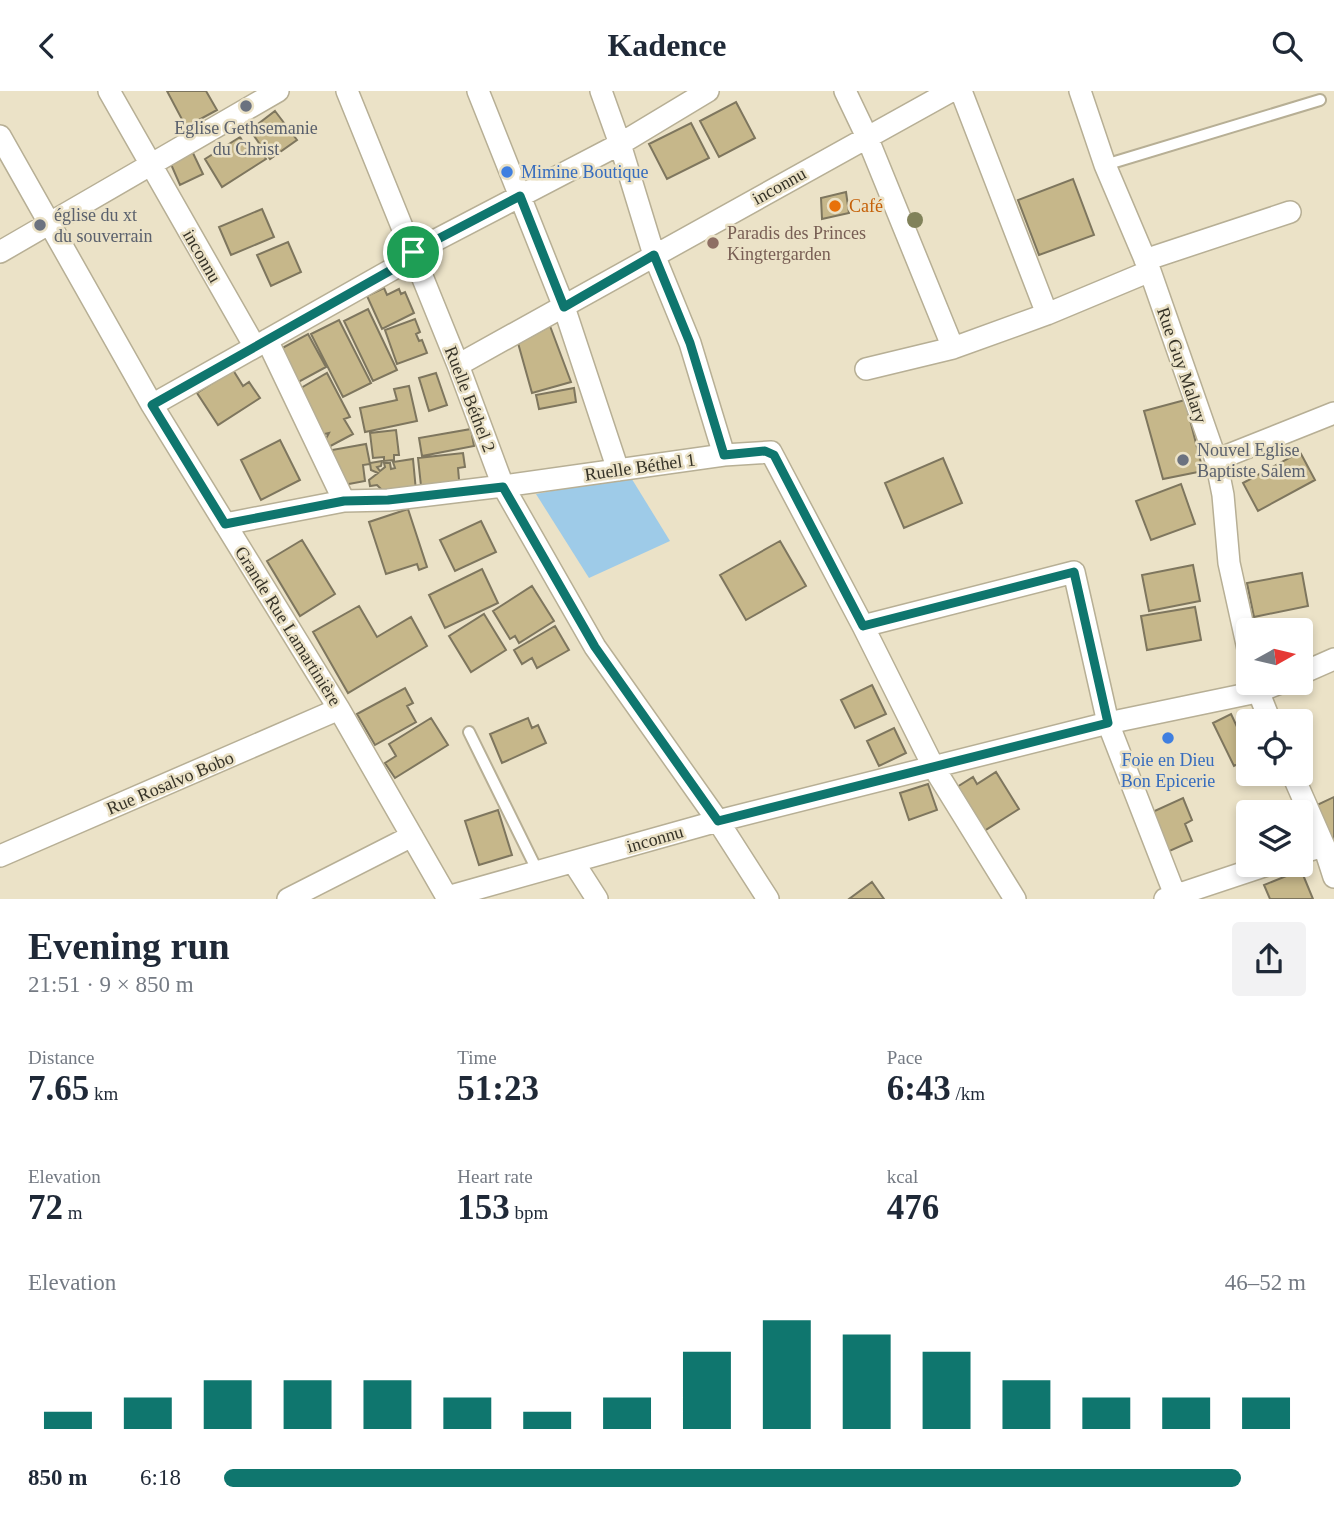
<!DOCTYPE html>
<meta charset="utf-8">
<style>
:root{--surface:#fff;--page:#f2f2f3;--text:#1f2937;--muted:#747a83;--accent:#0f766e}
body{margin:0;font-family:Georgia,serif;background:var(--page);color:var(--text);height:100vh;display:flex;flex-direction:column;font-size:26px;white-space:nowrap}
*{box-sizing:border-box;margin:0}
p{font-size:23px;color:var(--muted)}
.icon{flex:none;width:38px;height:38px;fill:none;stroke:currentColor;stroke-width:2;stroke-linecap:round;stroke-linejoin:round}
.map{position:relative;height:808px;overflow:hidden}
.panel{display:flex;flex-direction:column;background:var(--surface);flex:1}
.panel>*{flex:none}
.needle{width:46px;rotate:82deg}
.buttons{position:absolute;left:1236px;top:527px;display:grid;gap:14px}
.buttons a{display:grid;place-items:center;width:77px;height:77px;border-radius:7px;background:var(--surface);box-shadow:0 4px 10px #0003;font-size:35px}
.pin{position:absolute;display:grid;place-items:center;width:60px;height:60px;color:#fff;margin:-30px;border:4px solid #fff;border-radius:50%;box-shadow:0 2px 7px #0007}
.round{display:grid;place-items:center;flex:none;width:74px;height:74px;border-radius:7px;background:var(--page)}
.overview{display:flex;align-items:center;justify-content:space-between;height:119px;padding:0 28px}
h1{font-size:38px;font-weight:600;line-height:52px}
.metrics{display:grid;grid-template-columns:repeat(3,1fr);gap:10px;height:119px;padding:7px 28px}
.metrics div{display:grid;align-content:center}
.metrics b{font-size:35px;font-weight:600}
.metrics small{font-size:19px;font-weight:400}
.metrics p{font-size:19px}
.chart{height:196px;padding:14px 28px}
.chart p{display:flex;justify-content:space-between}
.chart svg{width:100%;height:126px;margin-top:7px;stroke:var(--accent);stroke-width:6}
ul{padding:0 28px;list-style:none;font-size:23px}
li{display:grid;grid-template-columns:112px 84px 1fr;align-items:center;height:52px}
li i{height:18px;border-radius:9px;background:var(--accent)}
header{display:flex;justify-content:space-between;align-items:center;height:91px;padding:0 28px;background:var(--surface);font-size:32px;font-weight:600}
.map>svg:first-child{display:block}
</style>
<header><svg class="icon" aria-label="back" viewBox="0 0 24 24"><path d="M15 5l-7 7 7 7"/></svg>Kadence<svg class="icon" aria-label="search" viewBox="0 0 24 24"><circle cx="10" cy="10" r="6"/><path d="M15 15l6 6"/></svg></header>
<div class="map">
<svg width="1334" height="808" viewBox="0 0 1334 808">
<rect width="100%" height="100%" fill="#ebe2c7"/>
<!-- water -->
<path fill="#9ecbe8" d="M 630,385 L 670,450 L 589,487 L 536,403 Z"/>
<!-- building -->
<path fill="#c6b78a" stroke="#7e765e" stroke-width="2" d="M 167,0 L 206,0 L 217,19 L 186,36 Z
M 736,11 L 755,47 L 719,66 L 700,30 Z
M 275,20 L 297,49 L 270,68 L 250,39 Z
M 691,32 L 709,67 L 667,88 L 649,53 Z
M 240,46 L 249,60 L 257,54 L 266,68 L 222,96 L 205,68 Z
M 192,60 L 203,83 L 180,94 L 170,71 Z
M 1073,88 L 1094,144 L 1039,164 L 1018,109 Z
M 846,101 L 849,122 L 822,128 L 821,107 Z
M 262,118 L 274,146 L 231,164 L 219,136 Z
M 288,151 L 301,181 L 271,195 L 257,164 Z
M 384,197 L 387,204 L 399,198 L 401,203 L 405,201 L 414,222 L 382,238 L 367,205 Z
M 368,218 L 397,279 L 373,290 L 344,230 Z
M 415,228 L 420,241 L 416,243 L 419,250 L 422,249 L 427,262 L 397,273 L 385,239 Z
M 339,229 L 371,292 L 343,306 L 311,243 Z
M 550,235 L 571,291 L 532,302 L 518,252 Z
M 308,243 L 326,276 L 293,294 L 275,261 Z
M 233,279 L 243,295 L 249,291 L 260,307 L 218,334 L 197,302 Z
M 327,282 L 350,326 L 344,328 L 353,343 L 323,359 L 322,355 L 329,342 L 320,344 L 294,301 Z
M 436,282 L 447,314 L 429,320 L 419,287 Z
M 409,295 L 417,330 L 365,341 L 360,317 L 397,309 L 394,298 Z
M 574,297 L 576,311 L 539,318 L 536,304 Z
M 1185,309 L 1203,380 L 1163,388 L 1144,320 Z
M 471,338 L 474,355 L 422,365 L 419,347 Z
M 396,339 L 399,364 L 394,364 L 394,369 L 384,370 L 384,366 L 373,367 L 370,342 Z
M 280,349 L 300,389 L 261,409 L 241,369 Z
M 366,353 L 370,373 L 363,374 L 365,390 L 338,395 L 332,359 Z
M 1300,361 L 1315,389 L 1258,420 L 1243,392 Z
M 463,362 L 465,376 L 458,377 L 460,400 L 422,404 L 418,367 Z
M 943,367 L 962,412 L 904,437 L 885,392 Z
M 413,368 L 416,400 L 387,404 L 377,394 L 370,395 L 369,389 L 378,382 L 371,379 L 370,372 L 382,370 L 381,375 L 377,376 L 380,380 L 385,376 L 384,372 L 390,372 L 391,378 L 395,377 L 393,371 Z
M 1181,393 L 1195,433 L 1151,449 L 1136,410 Z
M 408,418 L 427,476 L 419,479 L 417,473 L 386,483 L 369,431 Z
M 481,430 L 496,461 L 455,480 L 440,449 Z
M 302,449 L 335,503 L 300,525 L 267,470 Z
M 780,450 L 806,495 L 746,529 L 720,484 Z
M 1193,474 L 1200,510 L 1149,520 L 1142,484 Z
M 482,478 L 498,512 L 445,537 L 429,504 Z
M 1302,482 L 1308,515 L 1254,526 L 1247,492 Z
M 532,495 L 554,530 L 519,552 L 515,545 L 510,548 L 493,520 Z
M 359,515 L 377,546 L 411,526 L 427,555 L 348,602 L 313,541 Z
M 1195,516 L 1201,549 L 1147,559 L 1141,525 Z
M 484,523 L 506,559 L 471,581 L 449,545 Z
M 555,535 L 569,559 L 537,577 L 532,567 L 522,573 L 514,559 Z
M 872,594 L 886,623 L 855,637 L 841,609 Z
M 405,597 L 413,612 L 407,615 L 416,631 L 375,654 L 357,623 Z
M 1231,623 L 1248,659 L 1248,668 L 1234,675 L 1213,632 Z
M 431,627 L 448,654 L 395,687 L 385,672 L 396,665 L 389,653 Z
M 528,627 L 532,637 L 538,634 L 546,652 L 502,672 L 490,643 Z
M 894,637 L 906,662 L 879,675 L 867,650 Z
M 996,681 L 1019,718 L 984,740 L 957,696 L 973,686 L 977,693 Z
M 928,693 L 937,719 L 909,729 L 900,702 Z
M 1334,706 L 1334,752 L 1317,714 Z
M 1183,707 L 1192,729 L 1185,733 L 1192,750 L 1165,762 L 1148,723 Z
M 498,719 L 512,764 L 479,774 L 465,730 Z
M 1301,779 L 1313,808 L 1270,808 L 1264,794 Z
M 872,791 L 884,808 L 849,808 Z"/>
<g fill="none" stroke-linecap="round" stroke-linejoin="round">
<defs>
<path id="lane" d="M 1105,74 L 1320,9
M 469,641 L 538,781"/>
<path id="street" d="M 109,0 L 255,256
M 347,0 L 458,274 L 503,395 L 595,556 L 718,730 L 768,808
M 478,0 L 564,216 L 618,379
M 601,0 L 620,53 L 654,164 L 690,252 L 724,364
M 845,0 L 867,46 L 953,257
M 961,0 L 1047,223
M 1080,0 L 1105,74 L 1150,180 L 1216,369 L 1223,404 L 1229,472 L 1248,558
M 0,45 L 152,314 L 339,618 L 448,808
M 0,161 L 278,0
M 1145,169 L 1290,121
M 267,249 L 344,410 L 388,409 L 503,395 L 724,364 L 771,361 L 863,535 L 934,677 L 1015,808
M 458,274 L 951,0
M 866,278 L 953,257 L 1047,223 L 1150,180
M 152,314 L 393,178 L 413,161 L 620,53 L 708,0
M 1216,369 L 1334,322
M 225,433 L 344,410
M 863,535 L 1074,481 L 1108,632 L 1175,804
M 1300,583 L 1334,568
M 1255,592 L 1270,630
M 1292,682 L 1324,755 L 1334,786
M 1300,762 L 1324,755
M 0,765 L 339,618
M 574,772 L 597,808
M 447,806 L 718,730 L 1108,632 L 1257,601 L 1280,592
M 288,808 L 412,745
M 1165,808 L 1267,774"/>
</defs>
<!-- lane casing -->
<use href="#lane" stroke="#b7af95" stroke-width="14"/>
<!-- street casing -->
<use href="#street" stroke="#b7af95" stroke-width="24"/>
<!-- lane -->
<use href="#lane" stroke="#fff" stroke-width="10"/>
<!-- street -->
<use href="#street" stroke="#fff" stroke-width="21"/>
</g>
<!-- trees -->
<circle fill="#81825a" cx="915" cy="129" r="8"/>
<g fill="none" stroke-linecap="round" stroke-linejoin="round">
<defs>
<path id="route" d="M 520,105 L 564,216 L 654,164 L 690,252 L 724,364 L 765,360 L 774,364 L 863,535 L 1074,481 L 1108,632 L 718,730 L 595,556 L 503,396 L 388,409 L 344,410 L 225,433 L 152,314 L 393,178 L 413,161 Z"/>
</defs>
<!-- route casing -->
<use href="#route" stroke="#fff" stroke-width="14"/>
<!-- route -->
<use href="#route" stroke="#0f766e" stroke-width="9"/>
</g>
<!-- markers -->
<g fill="#6b7280" stroke="#ebe2c7" stroke-width="2.5">
<circle cx="246" cy="15" r="7"/>
<circle cx="40" cy="134" r="7"/>
<circle cx="1183" cy="369" r="7"/>
</g>
<g fill="#3f7fe0" stroke="#ebe2c7" stroke-width="2.5">
<circle cx="507" cy="81" r="7"/>
<circle cx="1168" cy="647" r="7"/>
</g>
<circle fill="#e8710a" stroke="#ebe2c7" stroke-width="2.5" cx="835" cy="115" r="7"/>
<circle fill="#8d6e63" stroke="#ebe2c7" stroke-width="2.5" cx="713" cy="152" r="7"/>
<g text-anchor="middle" dominant-baseline="central" stroke-width="5" stroke-linejoin="round" paint-order="stroke">
<!-- worship labels -->
<g font-size="18" fill="#5b616d" stroke="#ebe2c7" text-anchor="start">
<text x="246" y="37" text-anchor="middle">Eglise Gethsemanie<tspan x="246" dy="21">du Christ</tspan></text>
<text x="54" y="124">église du xt<tspan x="54" dy="21">du souverrain</tspan></text>
<text x="1197" y="359">Nouvel Eglise<tspan x="1197" dy="21">Baptiste Salem</tspan></text>
</g>
<!-- shop labels -->
<g font-size="18" fill="#366cbe" stroke="#ebe2c7" text-anchor="start">
<text x="521" y="81">Mimine Boutique</text>
<text x="1168" y="669" text-anchor="middle">Foie en Dieu<tspan x="1168" dy="21">Bon Epicerie</tspan></text>
</g>
<!-- street labels -->
<g font-size="18" fill="#363328" stroke="#ebe2c7">
<text transform="translate(779 95) rotate(-29)">inconnu</text>
<text transform="translate(202 165) rotate(60)">inconnu</text>
<text transform="translate(1182 274) rotate(71)">Rue Guy Malary</text>
<text transform="translate(470 308) rotate(69)">Ruelle Béthel 2</text>
<text transform="translate(640 376) rotate(-8)">Ruelle Béthel 1</text>
<text transform="translate(288 535) rotate(58)">Grande Rue Lamartinière</text>
<text transform="translate(170 692) rotate(-23)">Rue Rosalvo Bobo</text>
<text transform="translate(655 748) rotate(-16)">inconnu</text>
</g>
<!-- food labels -->
<g font-size="18" fill="#c56008" stroke="#ebe2c7" text-anchor="start">
<text x="849" y="115">Café</text>
</g>
<!-- education labels -->
<g font-size="18" fill="#785e54" stroke="#ebe2c7" text-anchor="start">
<text x="727" y="142">Paradis des Princes<tspan x="727" dy="21">Kingtergarden</tspan></text>
</g>
</g>
</svg>
<div class="buttons">
<a><svg class="needle" viewBox="-14 -14 28 28"><path d="M0-13l5 13h-10z" fill="#e53935"/><path d="M0 13l5-13h-10z" fill="#747a83"/></svg></a>
<a><svg class="icon" aria-label="locate" viewBox="0 0 24 24"><circle cx="12" cy="12" r="6"/><path d="M12 2v4M12 18v4M2 12h4M18 12h4"/></svg></a>
<a><svg class="icon" aria-label="layers" viewBox="0 0 24 24"><path d="M12 4l9 5-9 5-9-5zM3 14l9 5 9-5"/></svg></a>
</div>
<div class="pin" style="left:413px;top:161px;background:#1e9e55"><svg class="icon" aria-label="arrive" viewBox="0 0 24 24"><path d="M6 21V4h12l-3 4 3 4H6"/></svg></div>
</div>
<section class="panel">
<div class="overview"><div><h1>Evening run</h1><p>21:51 · 9 × 850 m</p></div><a class="round"><svg class="icon" aria-label="share" viewBox="0 0 24 24"><path d="M12 15V3M7 8l5-5 5 5M5 13v7h14v-7"/></svg></a></div>
<div class="metrics">
<div><p>Distance</p><b>7.65<small> km</small></b></div>
<div><p>Time</p><b>51:23</b></div>
<div><p>Pace</p><b>6:43<small> /km</small></b></div>
</div>
<div class="metrics">
<div><p>Elevation</p><b>72<small> m</small></b></div>
<div><p>Heart rate</p><b>153<small> bpm</small></b></div>
<div><p>kcal</p><b>476</b></div>
</div>
<div class="chart"><p><span>Elevation</span>46–52 m</p>
<svg viewBox="0 0 160 44" preserveAspectRatio="none"><path d="M5 44V38M15 44V33M25 44V27M35 44V27M45 44V27M55 44V33M65 44V38M75 44V33M85 44V17M95 44V6M105 44V11M115 44V17M125 44V27M135 44V33M145 44V33M155 44V33"/></svg>
</div>
<ul>
<li><b>850 m</b>6:18<i style="width:94%"></i></li>
</ul>
</section>
